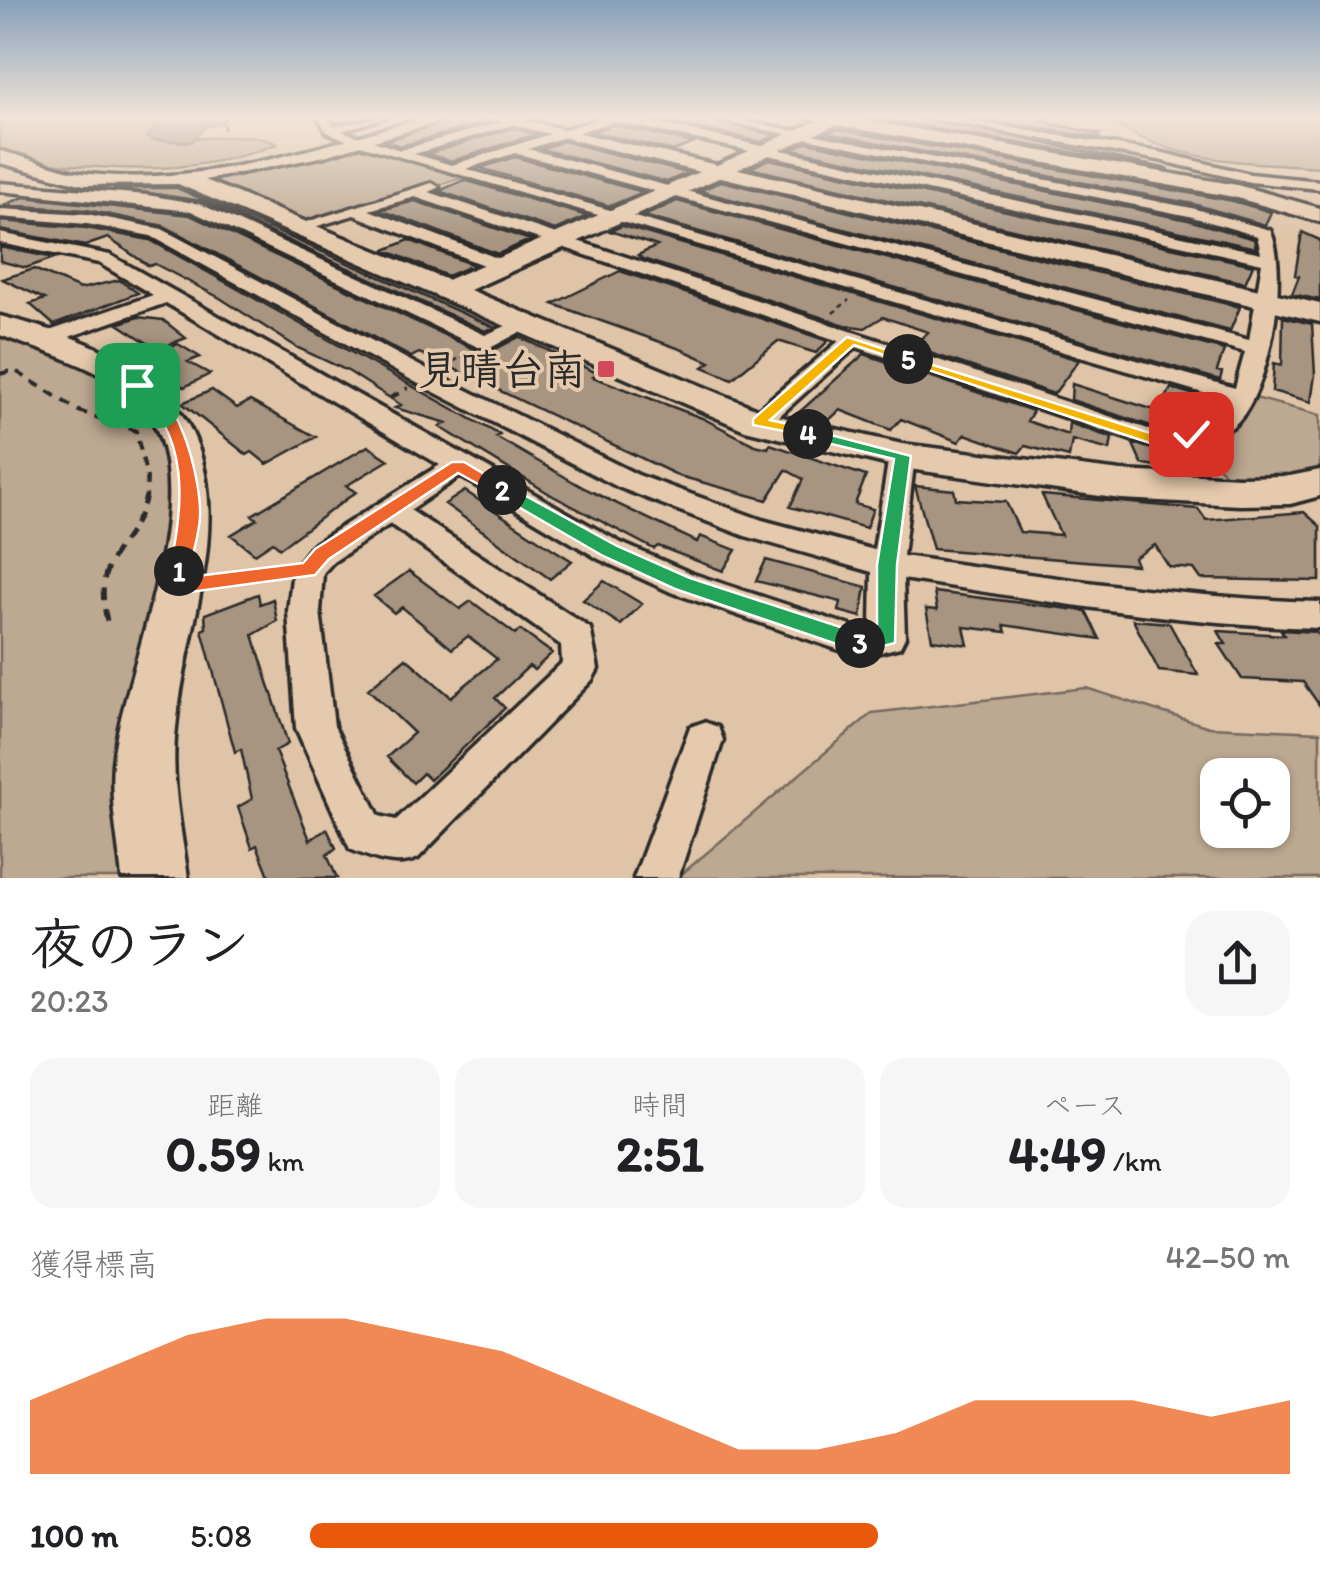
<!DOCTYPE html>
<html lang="ja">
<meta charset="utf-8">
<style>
:root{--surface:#fff;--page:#f6f6f6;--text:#202124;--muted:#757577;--accent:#ea580c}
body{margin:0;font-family:Itim,"Klee One",sans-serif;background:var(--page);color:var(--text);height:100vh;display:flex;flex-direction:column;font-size:38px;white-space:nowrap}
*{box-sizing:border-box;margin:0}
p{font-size:32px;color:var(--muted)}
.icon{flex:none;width:55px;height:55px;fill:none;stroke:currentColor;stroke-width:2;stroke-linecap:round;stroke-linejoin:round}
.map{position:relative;height:878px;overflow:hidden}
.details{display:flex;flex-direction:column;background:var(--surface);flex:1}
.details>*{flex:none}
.fabs{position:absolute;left:1200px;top:758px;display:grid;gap:20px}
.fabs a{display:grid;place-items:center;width:90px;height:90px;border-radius:20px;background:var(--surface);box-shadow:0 2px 8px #0004;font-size:50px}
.pin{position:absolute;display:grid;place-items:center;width:85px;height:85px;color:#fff;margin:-42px;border-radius:20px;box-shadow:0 5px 15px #0006}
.km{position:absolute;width:50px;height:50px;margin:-25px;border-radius:50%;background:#222;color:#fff;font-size:28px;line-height:50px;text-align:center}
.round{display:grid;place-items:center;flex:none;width:105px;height:105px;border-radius:30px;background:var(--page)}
.headline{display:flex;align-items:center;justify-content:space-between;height:170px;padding:0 30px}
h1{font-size:55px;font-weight:800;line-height:75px}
.metrics{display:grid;grid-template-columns:repeat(3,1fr);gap:15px;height:170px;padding:10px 30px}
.metrics div{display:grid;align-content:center;border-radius:25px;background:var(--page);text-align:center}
.metrics b{font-size:50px;font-weight:800}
.metrics small{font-size:28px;font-weight:400}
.metrics p{font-size:28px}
.chart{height:280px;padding:20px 30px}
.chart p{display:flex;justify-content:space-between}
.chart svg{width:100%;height:180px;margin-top:10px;fill:var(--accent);opacity:.7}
ul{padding:0 30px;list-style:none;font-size:32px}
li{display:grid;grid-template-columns:160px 120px 1fr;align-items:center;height:75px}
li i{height:25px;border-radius:12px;background:var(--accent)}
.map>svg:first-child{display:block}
</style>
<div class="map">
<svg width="1320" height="878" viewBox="0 0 1320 878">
<rect width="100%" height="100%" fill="#dfc4a8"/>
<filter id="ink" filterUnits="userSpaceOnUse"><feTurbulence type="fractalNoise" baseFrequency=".01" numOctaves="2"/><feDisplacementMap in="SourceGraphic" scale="20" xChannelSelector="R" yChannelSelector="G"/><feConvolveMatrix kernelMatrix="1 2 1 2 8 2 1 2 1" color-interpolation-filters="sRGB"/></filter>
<g filter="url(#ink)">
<!-- green -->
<path fill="#bda891" stroke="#746a5e" stroke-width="2.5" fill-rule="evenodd" d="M 0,116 L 147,117 C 187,160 231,121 277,144 C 186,180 94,169 0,157 Z
M 1101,116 L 1320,116 L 1320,167 C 1236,161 1174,164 1101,116 Z
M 357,141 L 475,174 L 298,227 L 199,182 Z
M 0,325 L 137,385 L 189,472 L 162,878 L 0,878 Z
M 1244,395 L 1320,415 L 1320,483 L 1239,491 L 1191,434 Z
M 1086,688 L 1209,727 L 1320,732 L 1320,878 L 677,878 L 872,713 ZM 1218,775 L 1272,775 L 1272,830 L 1218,830 Z"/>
<!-- water -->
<path fill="#938273" stroke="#695f56" stroke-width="2.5" d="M 134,116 L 217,116 L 223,123 L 206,126 L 191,142 L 151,140 L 146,136 L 157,128 L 147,117 Z"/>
<!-- building -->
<path fill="#a79481" stroke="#2b2b2b" stroke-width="2.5" d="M 461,116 L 488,122 L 400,146 L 386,141 Z
M 640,116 L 694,116 L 775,135 L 761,142 Z
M 879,116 L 913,116 L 1169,169 L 879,119 Z
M 962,116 L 1055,116 L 1043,122 L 1100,134 L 1096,137 L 1101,138 Z
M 613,125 L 694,143 L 673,151 L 592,132 Z
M 513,128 L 536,134 L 452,161 L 427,154 Z
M 836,129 L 1233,201 L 1271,212 L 1265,225 L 1193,204 L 827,133 Z
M 563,141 L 687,173 L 667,182 L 541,149 Z
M 807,142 L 1188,220 L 1254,239 L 1256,248 L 793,149 Z
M 515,157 L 643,192 L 610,206 L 480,168 Z
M 769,159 L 1253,265 L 1245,283 L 750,168 Z
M 464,180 L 587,216 L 555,230 L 439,191 Z
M 721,181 L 1240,307 L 1230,331 L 700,191 Z
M 113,188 L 177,188 L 494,327 L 485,331 L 202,201 Z
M 24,197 L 190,215 L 476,350 L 494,350 L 519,337 L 597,373 L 593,377 L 702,418 L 755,445 L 768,448 L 770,444 L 866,476 L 855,504 L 873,509 L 866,528 L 790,507 L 803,479 L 786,470 L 767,500 L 679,476 L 429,357 L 419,353 L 411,357 L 164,226 L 87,210 L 4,205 Z
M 415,201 L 530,240 L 498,254 L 381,210 Z
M 677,201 L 1224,350 L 1217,371 L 1222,372 L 1220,380 L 644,216 Z
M 0,221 L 86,228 L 150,240 L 500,435 L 496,437 L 584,488 L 697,542 L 700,536 L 736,550 L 723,571 L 658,546 L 654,549 L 553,496 L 440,427 L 447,423 L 395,408 L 401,405 L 348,371 L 298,348 L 220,298 L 155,264 L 149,266 L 108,238 L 85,246 L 0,230 Z
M 622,226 L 1079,360 L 1054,394 L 912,347 L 928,332 L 883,317 L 865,328 L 845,325 L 643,259 L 638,255 L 657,246 L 610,231 Z
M 1302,232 L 1320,240 L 1320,300 L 1292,294 L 1299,276 L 1295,275 Z
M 409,240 L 473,265 L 447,276 L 385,250 Z
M 0,247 L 54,258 L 26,268 L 0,261 Z
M 34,269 L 80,289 L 119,280 L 138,293 L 54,325 L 30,304 L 45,299 L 2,279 Z
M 620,271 L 828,341 L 816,353 L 778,341 L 732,379 L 703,367 L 710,362 L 683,350 L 553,304 Z
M 138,317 L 163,320 L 186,338 L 157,349 L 118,324 Z
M 1283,317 L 1312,324 L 1315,375 L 1311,402 L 1272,391 L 1274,363 L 1282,365 Z
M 178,344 L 200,357 L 188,362 L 210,374 L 184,387 L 141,359 Z
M 864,354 L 1033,411 L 1027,421 L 1068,435 L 1069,423 L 1112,438 L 1110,450 L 1072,440 L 1069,457 L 1025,446 L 1019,453 L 965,434 L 959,442 L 901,419 L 891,430 L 840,410 L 826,423 L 795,416 Z
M 1072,384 L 1164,413 L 1163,425 L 1151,426 L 1071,400 Z
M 1171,388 L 1212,400 L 1205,416 L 1163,404 Z
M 212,390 L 237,408 L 250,401 L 316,437 L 267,464 L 252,452 L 247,455 L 182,403 Z
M 1133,444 L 1177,450 L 1188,470 L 1142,464 Z
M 368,446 L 389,460 L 346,486 L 356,492 L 280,548 L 273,542 L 255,554 L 231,535 L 257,519 L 252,515 Z
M 915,486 L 954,490 L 956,499 L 1006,502 L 1020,532 L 1061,535 L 1042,495 L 1198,509 L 1206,520 L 1304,512 L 1320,526 L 1320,581 L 1201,579 L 1194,569 L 1169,567 L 1155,545 L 1134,558 L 1137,565 L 933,549 Z
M 465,491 L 545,544 L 572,561 L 550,579 L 445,504 Z
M 766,560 L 866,587 L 861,617 L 839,611 L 841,602 L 756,581 Z
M 409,571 L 460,609 L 471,601 L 515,634 L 520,630 L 552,653 L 534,670 L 529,666 L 495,698 L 505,708 L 430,780 L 423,773 L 413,783 L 387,757 L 414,733 L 368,689 L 406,658 L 451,697 L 497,659 L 468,636 L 452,649 L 402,607 L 394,613 L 374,596 Z
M 604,581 L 642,604 L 621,625 L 583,600 Z
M 934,592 L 1086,611 L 1100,639 L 1004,625 L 1006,632 L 964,627 L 968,645 L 932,640 L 926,609 L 937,610 Z
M 258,594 L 260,604 L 273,599 L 277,621 L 253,635 L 288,744 L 275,751 L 310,840 L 327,829 L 336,848 L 327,855 L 337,878 L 270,878 L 257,845 L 252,848 L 238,807 L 252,799 L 241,749 L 235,752 L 202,630 L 206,628 L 205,614 Z
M 1133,620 L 1169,623 L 1198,675 L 1159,671 Z
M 1281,630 L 1316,632 L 1320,638 L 1320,706 L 1303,682 L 1242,679 L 1219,644 L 1226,644 L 1218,631 L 1284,635 Z"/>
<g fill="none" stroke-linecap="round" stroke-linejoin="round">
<defs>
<path id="street" d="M 317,116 L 327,116 L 334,126 L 389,116 L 342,131 L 400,150 L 524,116 L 541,116 L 414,154 L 452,165 L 607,116 L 623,116 L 1261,253 L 1257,236 L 1189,216 L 698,116 L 719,116 L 1192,208 L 1270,230 C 1290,271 1270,399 1232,427 C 1209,443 1176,443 1149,446 L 856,347 L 767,427 L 749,427 L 746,422 L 749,417 L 839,341 L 415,197 L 369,210 L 508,262 L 508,270 L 496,270 L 354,215 L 298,232 L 290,227 L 432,183 L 439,187 L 429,192 L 1151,430 C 1182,427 1209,427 1230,401 L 353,143 L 327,132 ZM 613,121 L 1262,263 L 1249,340 L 528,149 ZM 515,153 L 1245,352 L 1235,388 L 466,169 Z
M 917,116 L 940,116 L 1159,152 L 1250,174 L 1320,181 L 1320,189 L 1250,182 L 1159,160 Z
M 0,183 L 147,195 L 200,204 L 485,335 L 529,316 L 539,322 L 492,347 L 478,347 L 191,211 L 0,191 Z
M 0,209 L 87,214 L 162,229 L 433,373 L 638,475 L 762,520 L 874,550 L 889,456 L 902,448 L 915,456 L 903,556 C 1042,576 1180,598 1320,602 L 1320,628 C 1179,624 1042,601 903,579 L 905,637 L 900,647 L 860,657 L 671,592 L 599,559 L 460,476 L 410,510 L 590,628 L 598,669 L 592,680 L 418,858 C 396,868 372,858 350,849 L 296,728 L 288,611 L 293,570 L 311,546 L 440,465 L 166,303 L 46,345 L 32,345 L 32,337 L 153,295 L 99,263 L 0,243 L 0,233 L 110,255 L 621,543 L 693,574 L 860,629 L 871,626 L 872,572 L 745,536 L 618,487 L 417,383 L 151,236 L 87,224 L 0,217 ZM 390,524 L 561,645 L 562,663 L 396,820 L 379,816 L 334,726 L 320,611 L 323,573 L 333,562 Z
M 704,722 L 718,727 L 723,740 L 678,878 L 634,878 L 690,727 Z"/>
<path id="secondary" d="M 431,116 L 457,116 L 325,156 L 205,180 L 447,280 L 699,172 L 479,116 L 507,116 L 717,165 L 817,121 L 805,116 L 840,116 L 1237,185 L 1320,208 L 1320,222 L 1234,197 L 836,125 L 738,169 L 1320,304 L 1320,322 L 721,177 L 470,290 L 769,414 L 902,444 L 1121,471 L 1239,477 L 1290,476 L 1320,470 L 1320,496 L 1290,504 L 1239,505 L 1121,499 L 902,468 L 745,430 L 178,184 L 84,185 L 0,163 L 0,151 C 28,157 54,169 82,173 C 198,189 321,146 431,116 Z
M 0,316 C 152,354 231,409 203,577 C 195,627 181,676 176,727 C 170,779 181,827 188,878 L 122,878 C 118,840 110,801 113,763 C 122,669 216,478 137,401 C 101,366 46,353 0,335 Z"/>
</defs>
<!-- street casing -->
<use href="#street" stroke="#2b2b2b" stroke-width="7"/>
<!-- secondary casing -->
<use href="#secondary" stroke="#2b2b2b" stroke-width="7"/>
<!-- path-far2 -->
<path stroke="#2b2b2b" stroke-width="2.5" stroke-dasharray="5 4" stroke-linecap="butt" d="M 224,116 L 224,130
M 833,313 L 849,300
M 446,366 L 468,353"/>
<!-- path-far1 -->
<path stroke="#2b2b2b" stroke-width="4" stroke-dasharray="10 8" stroke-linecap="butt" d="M 446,366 L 450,364
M 0,374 L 14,370 L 79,411 L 136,431 L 147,478 L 146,498
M 390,398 L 408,388
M 1204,449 L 1217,465"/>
<!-- path -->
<path stroke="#2b2b2b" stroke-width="5" stroke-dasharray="12 9" stroke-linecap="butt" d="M 214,582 L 284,573
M 107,621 C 91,552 131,553 146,496"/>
<!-- street -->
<use href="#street" fill="#e6caad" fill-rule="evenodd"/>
<!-- secondary -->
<use href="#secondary" fill="#e6caad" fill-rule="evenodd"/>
</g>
</g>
<!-- sky -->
<linearGradient id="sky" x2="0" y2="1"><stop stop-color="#86a0b9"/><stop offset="0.49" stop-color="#f1e4d8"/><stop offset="1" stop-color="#f1e4d8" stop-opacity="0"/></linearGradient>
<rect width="1320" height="239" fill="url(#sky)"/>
<!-- split-1 -->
<path fill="#f0652b" stroke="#fff" stroke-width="2.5" d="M 132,382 C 178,377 202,483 200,517 C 199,535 193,554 189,571 L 179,579 L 169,571 C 184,508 191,431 132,388 Z"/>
<!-- split-2 -->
<path fill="#f0652b" stroke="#fff" stroke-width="2.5" d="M 452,462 L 464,462 L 511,490 L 496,494 L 458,473 L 329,559 L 315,575 L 176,594 L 165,586 L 172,566 L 186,566 L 188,577 L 303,563 L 315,549 Z"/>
<!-- split-3 -->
<path fill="#22a559" stroke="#fff" stroke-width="2.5" d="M 496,486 L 508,486 L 617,546 L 690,578 L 868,636 L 871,643 L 860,652 L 675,589 L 603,556 L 496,494 Z"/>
<!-- split-4 -->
<path fill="#22a559" stroke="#fff" stroke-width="2.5" d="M 808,429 L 911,456 L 897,565 L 895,643 L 860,652 L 849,643 L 852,636 L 877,630 L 877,565 L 894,459 L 802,437 L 800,434 Z"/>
<!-- split-5 -->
<path fill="#f5b400" stroke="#fff" stroke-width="2.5" d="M 847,337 L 915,359 L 908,363 L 854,345 L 770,420 L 814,430 L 814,437 L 753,425 L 753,419 Z"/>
<!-- split-6 -->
<path fill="#f5b400" stroke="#fff" stroke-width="2.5" d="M 904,356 L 1150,433 L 1191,429 L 1199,434 L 1150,443 L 904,362 Z"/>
<!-- markers -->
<rect fill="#d1495b" stroke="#e6caad" stroke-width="4" x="596" y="359" width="20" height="20" rx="5"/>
<g text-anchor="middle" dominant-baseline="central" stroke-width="8" stroke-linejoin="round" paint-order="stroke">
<!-- poi labels -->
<g font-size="42" font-weight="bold" fill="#2b2b2b" stroke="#e6caad" text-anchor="end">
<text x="586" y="369">見晴台南</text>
</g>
</g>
</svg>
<div class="fabs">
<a><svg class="icon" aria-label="locate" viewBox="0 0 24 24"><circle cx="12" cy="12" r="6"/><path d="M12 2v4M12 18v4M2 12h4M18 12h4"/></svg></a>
</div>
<div class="pin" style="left:137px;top:385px;background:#1e9e55"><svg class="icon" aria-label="arrive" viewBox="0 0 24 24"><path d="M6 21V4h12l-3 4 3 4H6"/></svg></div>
<div class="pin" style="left:1191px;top:434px;background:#d93025"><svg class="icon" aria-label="check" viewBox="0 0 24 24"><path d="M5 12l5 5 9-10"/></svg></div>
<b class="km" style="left:179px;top:571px">1</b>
<b class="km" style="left:502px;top:490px">2</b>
<b class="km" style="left:860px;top:643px">3</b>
<b class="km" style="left:808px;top:434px">4</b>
<b class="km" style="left:908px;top:359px">5</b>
</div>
<section class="details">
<div class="headline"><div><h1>夜のラン</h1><p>20:23</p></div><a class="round"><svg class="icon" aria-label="share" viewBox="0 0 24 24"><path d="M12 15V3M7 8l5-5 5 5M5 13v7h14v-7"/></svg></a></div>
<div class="metrics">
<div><p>距離</p><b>0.59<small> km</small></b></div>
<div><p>時間</p><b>2:51</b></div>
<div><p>ペース</p><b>4:49<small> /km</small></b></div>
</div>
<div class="chart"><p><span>獲得標高</span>42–50 m</p>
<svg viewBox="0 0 160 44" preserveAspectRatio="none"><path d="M0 44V26L10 18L20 10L30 6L40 6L50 10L60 14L70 22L80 30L90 38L100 38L110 34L120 26L130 26L140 26L150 30L160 26V44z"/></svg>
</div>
<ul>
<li><b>100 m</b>5:08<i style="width:58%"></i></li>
</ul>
</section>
